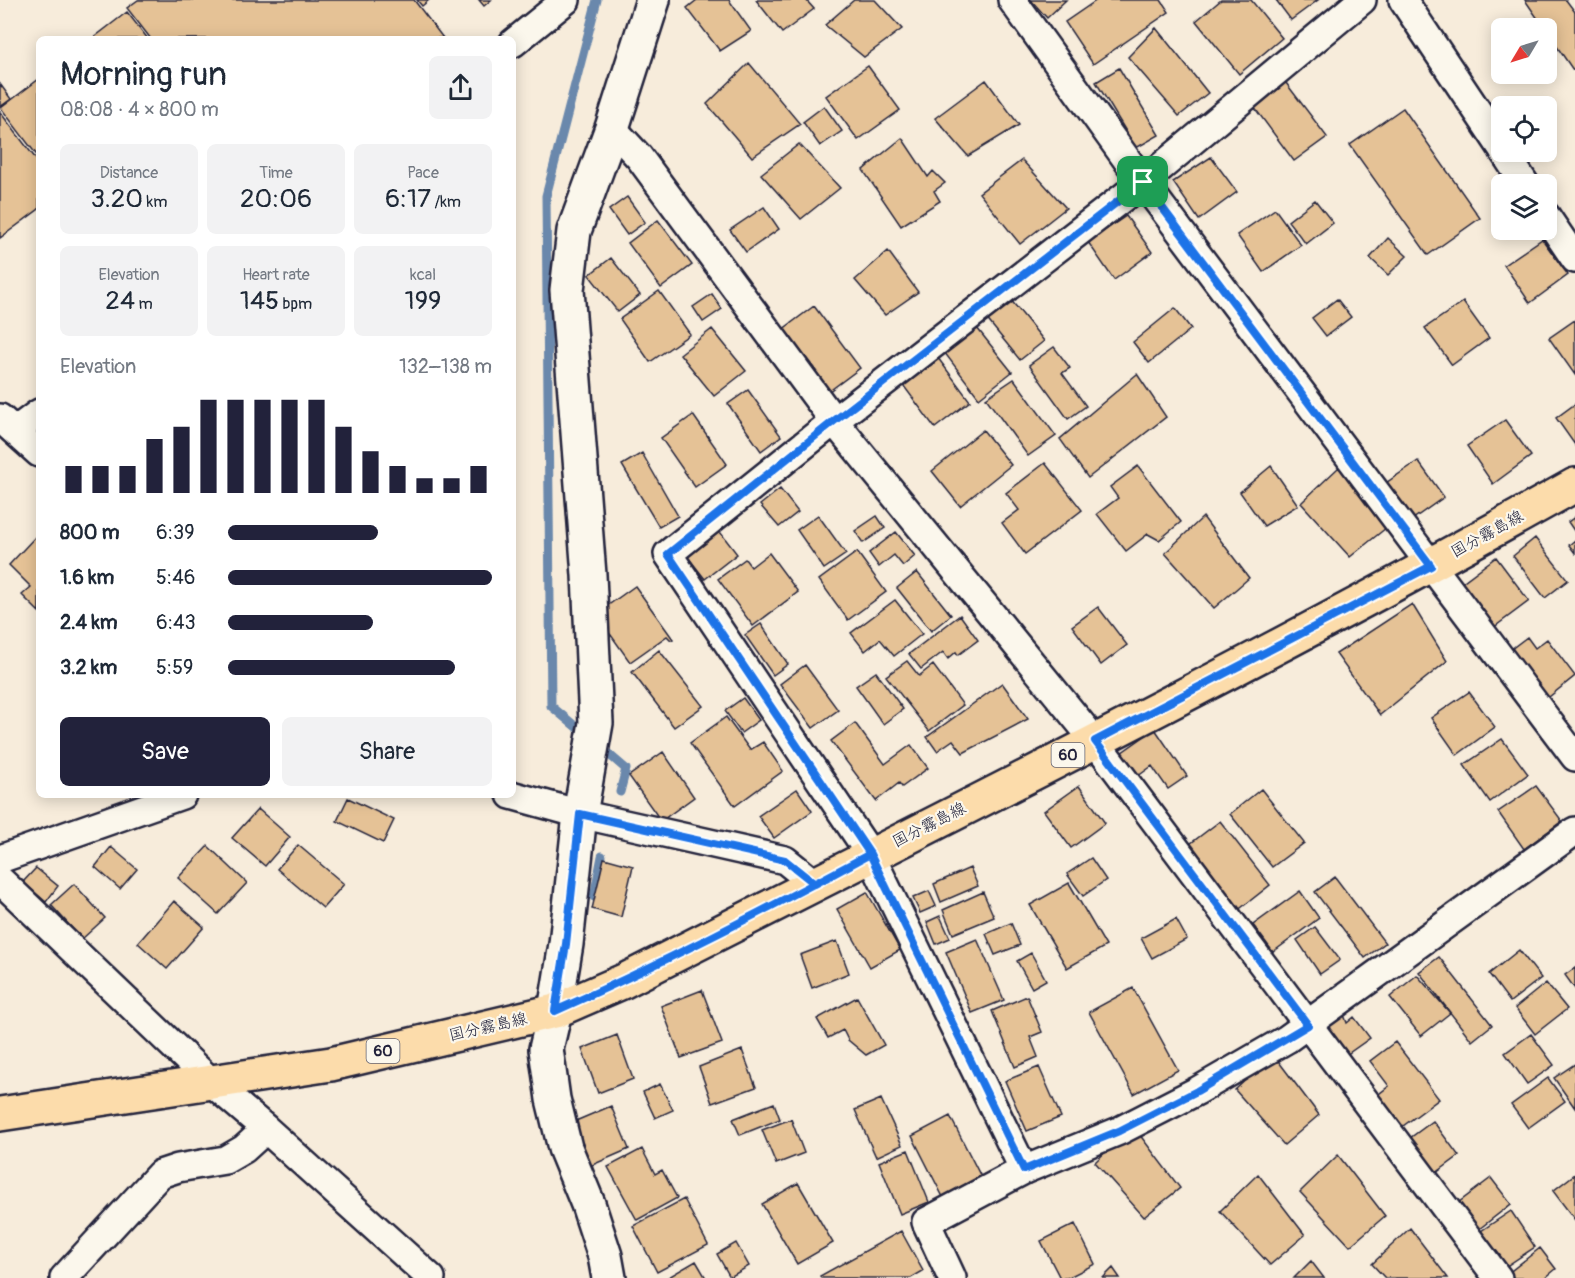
<!DOCTYPE html>
<meta charset="utf-8">
<style>
:root{--surface:#fff;--page:#f2f2f3;--text:#1f2937;--muted:#747a83;--accent:#22223b}
body{margin:0;font-family:Pangolin,"Klee One",sans-serif;background:var(--page);color:var(--text);height:100vh;display:flex;flex-direction:column;font-size:22px;white-space:nowrap}
*{box-sizing:border-box;margin:0}
p{font-size:20px;color:var(--muted)}
.icon{flex:none;width:33px;height:33px;fill:none;stroke:currentColor;stroke-width:2;stroke-linecap:round;stroke-linejoin:round}
.map{position:relative;flex:1;overflow:hidden}
.side{position:absolute;left:36px;top:36px;width:480px;height:762px;display:flex;flex-direction:column;background:var(--surface);border-radius:9px;box-shadow:0 3px 15px #0003}
.side>*{flex:none}
.needle{width:39px;rotate:232deg}
.fabs{position:absolute;left:1491px;top:18px;display:grid;gap:12px}
.fabs a{display:grid;place-items:center;width:66px;height:66px;border-radius:9px;background:var(--surface);box-shadow:0 3px 15px #0003;font-size:30px}
.pin{position:absolute;display:grid;place-items:center;width:51px;height:51px;color:#fff;margin:-26px;border-radius:12px;box-shadow:0 3px 9px #0006}
.round{display:grid;place-items:center;flex:none;width:63px;height:63px;border-radius:9px;background:var(--page)}
.head{display:flex;align-items:center;justify-content:space-between;height:102px;padding:0 24px}
h1{font-size:33px;font-weight:600;line-height:45px}
.figures{display:grid;grid-template-columns:repeat(3,1fr);gap:9px;height:102px;padding:6px 24px}
.figures div{display:grid;align-content:center;border-radius:9px;background:var(--page);text-align:center}
.figures b{font-size:26px;font-weight:600}
.figures small{font-size:16px;font-weight:400}
.figures p{font-size:16px}
.chart{height:168px;padding:12px 24px}
.chart p{display:flex;justify-content:space-between}
.chart svg{width:100%;height:108px;margin-top:6px;stroke:var(--accent);stroke-width:6}
.button{display:flex;gap:12px;margin-top:auto;padding:12px 24px}
.button a{flex:1;height:69px;border-radius:9px;background:var(--accent);color:#fff;font-size:24px;font-weight:600;line-height:69px;text-align:center}
.button a+a{background:var(--page);color:var(--text)}
ul{padding:0 24px;list-style:none;font-size:20px}
li{display:grid;grid-template-columns:96px 72px 1fr;align-items:center;height:45px}
li i{height:15px;border-radius:8px;background:var(--accent)}
.map>svg:first-child{display:block}
</style>
<div class="map">
<svg width="1575" height="1278" viewBox="0 0 1575 1278">
<rect width="100%" height="100%" fill="#f7ecdb"/>
<filter id="ink" filterUnits="userSpaceOnUse"><feTurbulence type="fractalNoise" baseFrequency=".0167" numOctaves="2"/><feDisplacementMap in="SourceGraphic" scale="12" xChannelSelector="R" yChannelSelector="G"/><feConvolveMatrix kernelMatrix="1 2 1 2 8 2 1 2 1" color-interpolation-filters="sRGB"/></filter>
<g filter="url(#ink)">
<g fill="none" stroke-linecap="round" stroke-linejoin="round">
<!-- stream -->
<path stroke="#6b88ac" stroke-width="9" d="M 587,736 L 551,706 L 546,196 L 597,0
M 598,745 L 626,769 L 620,792
M 594,897 L 602,856"/>
</g>
<!-- building -->
<path fill="#e5c296" stroke="#22223b" stroke-width="1.5" d="M 138,0 L 414,0 L 443,38 L 151,39 L 127,8 Z
M 417,0 L 429,0 L 422,6 Z
M 479,0 L 491,0 L 484,6 Z
M 697,0 L 729,0 L 751,31 L 720,51 L 687,8 Z
M 756,0 L 806,0 L 814,9 L 782,33 Z
M 854,0 L 875,0 L 902,29 L 864,57 L 825,25 Z
M 1031,0 L 1066,0 L 1047,18 Z
M 1097,0 L 1161,0 L 1169,12 L 1093,64 L 1065,22 Z
M 1221,0 L 1251,0 L 1282,38 L 1239,74 L 1196,21 Z
M 1276,0 L 1318,0 L 1291,20 Z
M 1525,0 L 1566,0 L 1575,12 L 1575,69 L 1573,70 Z
M 127,12 L 148,39 L 92,39 Z
M 1156,28 L 1208,93 L 1179,116 L 1128,57 Z
M 749,63 L 800,124 L 752,157 L 707,104 Z
M 868,66 L 900,110 L 858,140 L 826,96 Z
M 1119,68 L 1159,135 L 1136,148 L 1096,82 Z
M 39,79 L 39,158 L 1,108 Z
M 1283,79 L 1327,137 L 1294,161 L 1251,103 Z
M 986,80 L 1019,125 L 968,156 L 935,118 Z
M 0,84 L 11,99 L 0,107 Z
M 824,106 L 842,131 L 820,146 L 803,122 Z
M 1403,108 L 1480,218 L 1428,255 L 1350,145 Z
M 0,112 L 39,163 L 39,209 L 0,238 Z
M 902,138 L 928,177 L 933,171 L 945,183 L 934,191 L 940,201 L 901,226 L 863,170 Z
M 799,144 L 840,188 L 801,219 L 761,174 Z
M 1211,157 L 1237,192 L 1199,220 L 1173,182 Z
M 1022,160 L 1066,208 L 1020,244 L 979,193 Z
M 627,197 L 645,222 L 627,235 L 609,210 Z
M 1315,200 L 1333,223 L 1306,244 L 1288,221 Z
M 764,207 L 779,229 L 746,252 L 730,230 Z
M 1275,209 L 1301,245 L 1263,272 L 1237,235 Z
M 1126,216 L 1152,252 L 1114,280 L 1088,242 Z
M 658,220 L 692,265 L 661,288 L 628,243 Z
M 1388,238 L 1407,256 L 1388,275 L 1370,258 Z
M 1542,239 L 1568,275 L 1530,303 L 1504,265 Z
M 888,251 L 918,292 L 885,315 L 855,280 Z
M 611,258 L 640,295 L 618,312 L 589,275 Z
M 659,291 L 690,334 L 650,362 L 620,319 Z
M 712,294 L 722,309 L 703,322 L 693,307 Z
M 1010,299 L 1044,341 L 1020,360 L 986,318 Z
M 1337,299 L 1351,317 L 1326,336 L 1312,318 Z
M 1463,302 L 1489,338 L 1452,365 L 1425,328 Z
M 814,306 L 860,368 L 824,395 L 778,333 Z
M 1175,308 L 1191,329 L 1149,363 L 1133,342 Z
M 1575,320 L 1575,375 L 1549,338 Z
M 973,323 L 1012,372 L 979,398 L 941,348 Z
M 712,329 L 746,371 L 714,396 L 680,354 Z
M 1054,347 L 1070,368 L 1062,373 L 1086,406 L 1068,419 L 1029,365 Z
M 932,350 L 970,401 L 935,428 L 903,385 L 914,377 L 907,369 Z
M 1137,374 L 1166,417 L 1088,478 L 1060,439 Z
M 1014,379 L 1056,436 L 1028,456 L 986,398 Z
M 748,390 L 781,436 L 761,451 L 728,404 Z
M 1575,404 L 1575,445 L 1556,418 Z
M 693,415 L 727,464 L 695,487 L 661,438 Z
M 1505,420 L 1531,456 L 1493,484 L 1467,446 Z
M 983,430 L 1011,465 L 960,506 L 932,471 Z
M 642,453 L 678,516 L 659,527 L 622,465 Z
M 1418,461 L 1444,497 L 1406,524 L 1380,487 Z
M 1045,463 L 1082,510 L 1025,554 L 1002,523 L 1019,510 L 1006,493 Z
M 1138,466 L 1181,522 L 1159,540 L 1148,534 L 1126,551 L 1097,514 L 1118,498 L 1110,487 Z
M 1271,466 L 1298,505 L 1264,526 L 1240,492 Z
M 1339,467 L 1386,528 L 1350,557 L 1301,503 Z
M 780,489 L 798,512 L 779,527 L 760,505 Z
M 818,515 L 846,554 L 824,569 L 797,530 Z
M 877,516 L 885,528 L 863,543 L 855,531 Z
M 1203,517 L 1249,578 L 1214,608 L 1165,553 Z
M 1575,517 L 1575,532 L 1568,522 Z
M 717,528 L 737,554 L 705,579 L 684,552 Z
M 896,532 L 915,556 L 903,566 L 894,555 L 879,567 L 869,553 Z
M 36,536 L 39,539 L 39,612 L 22,595 L 31,587 L 9,565 Z
M 1535,538 L 1568,580 L 1545,598 L 1513,556 Z
M 1575,540 L 1575,553 L 1569,545 Z
M 857,552 L 886,592 L 848,620 L 819,580 Z
M 769,553 L 798,592 L 753,626 L 718,579 L 745,559 L 751,567 Z
M 1496,557 L 1529,601 L 1493,628 L 1460,584 Z
M 917,572 L 951,615 L 931,631 L 897,588 Z
M 635,586 L 673,639 L 671,640 L 667,636 L 630,662 L 596,614 Z
M 895,600 L 922,634 L 894,656 L 880,639 L 865,651 L 851,633 Z
M 1412,604 L 1447,661 L 1380,715 L 1336,654 Z
M 1098,607 L 1127,645 L 1101,665 L 1072,626 Z
M 960,615 L 978,640 L 958,655 L 956,652 L 948,659 L 943,652 L 921,669 L 909,654 Z
M 761,624 L 788,664 L 773,675 L 745,635 Z
M 1527,637 L 1535,648 L 1547,639 L 1575,676 L 1539,705 L 1502,656 Z
M 659,650 L 703,706 L 674,727 L 632,672 Z
M 907,661 L 919,676 L 933,665 L 963,705 L 929,731 L 886,676 Z
M 805,665 L 838,710 L 813,728 L 780,684 Z
M 876,672 L 903,709 L 883,724 L 856,686 Z
M 1002,683 L 1028,719 L 963,753 L 953,740 L 937,751 L 927,737 Z
M 1469,692 L 1495,727 L 1457,755 L 1431,718 Z
M 743,698 L 759,720 L 741,733 L 725,711 Z
M 726,717 L 750,750 L 763,742 L 783,771 L 735,806 L 690,743 Z
M 855,723 L 885,764 L 911,745 L 928,768 L 902,787 L 899,783 L 876,801 L 831,741 Z
M 1155,729 L 1187,776 L 1168,789 L 1152,766 L 1134,779 L 1118,755 Z
M 1502,739 L 1528,774 L 1490,802 L 1464,765 Z
M 663,752 L 694,797 L 661,821 L 629,776 Z
M 1079,786 L 1105,823 L 1071,848 L 1044,811 Z
M 1536,786 L 1562,821 L 1524,849 L 1498,812 Z
M 797,789 L 812,811 L 774,838 L 758,816 Z
M 1261,789 L 1304,843 L 1272,867 L 1230,814 Z
M 348,798 L 394,820 L 383,843 L 337,821 Z
M 258,809 L 290,837 L 265,866 L 232,838 Z
M 1220,821 L 1270,885 L 1232,915 L 1182,850 Z
M 298,845 L 344,884 L 323,908 L 277,869 Z
M 208,846 L 247,883 L 218,914 L 178,878 Z
M 111,847 L 137,869 L 120,889 L 95,867 Z
M 604,858 L 633,866 L 621,917 L 592,909 Z
M 1091,858 L 1106,880 L 1083,896 L 1067,874 Z
M 36,868 L 58,886 L 46,902 L 23,882 Z
M 970,868 L 978,886 L 941,902 L 934,884 Z
M 1335,877 L 1385,943 L 1365,958 L 1315,892 Z
M 1069,883 L 1106,946 L 1067,968 L 1030,905 Z
M 74,884 L 105,918 L 82,939 L 51,905 Z
M 929,891 L 936,906 L 920,913 L 913,898 Z
M 1300,891 L 1319,918 L 1273,952 L 1253,925 Z
M 867,892 L 900,950 L 870,967 L 837,909 Z
M 983,892 L 994,917 L 953,934 L 943,910 Z
M 174,901 L 204,927 L 167,969 L 138,943 Z
M 940,916 L 950,938 L 936,944 L 927,922 Z
M 1176,919 L 1187,939 L 1152,958 L 1141,938 Z
M 1011,923 L 1020,945 L 995,955 L 986,934 Z
M 1315,927 L 1340,960 L 1320,974 L 1297,940 Z
M 977,939 L 1004,1000 L 972,1013 L 946,952 Z
M 837,941 L 849,973 L 812,988 L 800,955 Z
M 1519,950 L 1541,978 L 1510,1002 L 1489,974 Z
M 1031,953 L 1046,980 L 1032,988 L 1017,961 Z
M 1439,957 L 1492,1025 L 1472,1041 L 1419,972 Z
M 1575,968 L 1575,989 L 1565,975 Z
M 1417,975 L 1450,1013 L 1421,1036 L 1390,997 Z
M 1546,983 L 1567,1009 L 1535,1034 L 1515,1008 Z
M 1133,988 L 1178,1070 L 1134,1094 L 1089,1012 Z
M 702,990 L 722,1043 L 681,1058 L 661,1006 Z
M 1027,996 L 1042,1032 L 1030,1037 L 1038,1057 L 1015,1067 L 992,1011 Z
M 857,997 L 884,1045 L 866,1055 L 848,1040 L 843,1030 L 828,1038 L 817,1019 Z
M 1342,1009 L 1347,1023 L 1354,1017 L 1370,1038 L 1346,1055 L 1322,1023 Z
M 1531,1034 L 1554,1065 L 1527,1084 L 1505,1053 Z
M 617,1035 L 633,1079 L 598,1093 L 582,1049 Z
M 1395,1042 L 1439,1099 L 1395,1132 L 1371,1100 L 1389,1086 L 1370,1061 Z
M 742,1050 L 756,1087 L 712,1103 L 699,1067 Z
M 1273,1054 L 1319,1115 L 1284,1145 L 1235,1090 Z
M 1575,1064 L 1575,1108 L 1554,1078 Z
M 1039,1067 L 1061,1117 L 1027,1131 L 1005,1081 Z
M 1548,1078 L 1565,1101 L 1528,1128 L 1511,1105 Z
M 660,1084 L 673,1110 L 655,1118 L 643,1092 Z
M 881,1099 L 902,1145 L 876,1157 L 855,1110 Z
M 774,1103 L 780,1119 L 740,1135 L 733,1119 Z
M 611,1106 L 629,1149 L 590,1166 L 571,1123 Z
M 950,1116 L 981,1177 L 943,1197 L 912,1136 Z
M 791,1119 L 804,1153 L 776,1164 L 762,1130 Z
M 1433,1121 L 1459,1156 L 1432,1176 L 1406,1141 Z
M 1133,1126 L 1180,1188 L 1144,1217 L 1095,1162 Z
M 642,1149 L 655,1174 L 662,1170 L 677,1198 L 637,1220 L 608,1167 Z
M 908,1150 L 929,1202 L 900,1214 L 879,1162 Z
M 1338,1155 L 1385,1216 L 1350,1246 L 1300,1192 Z
M 1258,1174 L 1305,1235 L 1270,1265 L 1220,1211 Z
M 1575,1174 L 1575,1220 L 1553,1191 Z
M 1491,1178 L 1511,1204 L 1474,1233 L 1454,1206 Z
M 798,1183 L 833,1243 L 797,1264 L 762,1204 Z
M 684,1199 L 708,1245 L 657,1272 L 633,1226 Z
M 1511,1211 L 1535,1247 L 1502,1269 L 1478,1233 Z
M 1075,1224 L 1095,1264 L 1067,1278 L 1060,1278 L 1041,1241 Z
M 1410,1228 L 1448,1278 L 1385,1278 L 1372,1264 Z
M 901,1231 L 923,1271 L 911,1278 L 821,1278 L 820,1276 Z
M 736,1243 L 749,1266 L 730,1277 L 717,1254 Z
M 1540,1248 L 1556,1269 L 1545,1278 L 1502,1278 Z
M 696,1261 L 706,1278 L 667,1278 Z
M 1311,1261 L 1324,1278 L 1294,1278 Z
M 1113,1268 L 1120,1278 L 1103,1278 Z"/>
<g fill="none" stroke-linecap="round" stroke-linejoin="round">
<defs>
<path id="minor" d="M 1012,0 L 1143,182 L 1575,757
M 1403,0 L 1502,148
M 513,43 L 566,0
M 612,128 L 639,157 L 834,421 L 1095,741 L 1498,1278
M 1504,152 L 1525,184
M 1546,216 L 1575,259
M 0,418 L 39,453
M 15,431 L 39,413
M 511,795 L 580,814 L 785,860 L 815,884
M 0,859 L 182,795
M 0,880 L 210,1081 L 266,1129 L 431,1278
M 1024,1170 L 1119,1131 L 1197,1091 L 1287,1039 L 1575,831
M 64,1278 L 160,1174 L 178,1168 L 225,1160 L 244,1149 L 266,1129
M 952,1278 L 926,1222 L 1024,1170 L 870,854 L 668,554 L 834,421 L 1143,182 L 1362,0"/>
<path id="tertiary" d="M 609,1278 L 605,1256 L 588,1204 L 565,1148 L 553,1099 L 546,1049 L 555,1011 L 566,944 L 580,814 L 596,723 L 589,575 L 567,290 L 574,231 L 612,128 L 653,0"/>
<path id="primary" d="M 0,1114 L 331,1064 L 555,1011 L 624,981 C 943,819 1263,660 1575,485"/>
</defs>
<!-- minor casing -->
<use href="#minor" stroke="#22223b" stroke-width="32"/>
<!-- tertiary casing -->
<use href="#tertiary" stroke="#22223b" stroke-width="38"/>
<!-- primary casing -->
<use href="#primary" stroke="#22223b" stroke-width="38"/>
<!-- minor -->
<use href="#minor" stroke="#fbf7ec" stroke-width="27"/>
<!-- tertiary -->
<use href="#tertiary" stroke="#fbf7ec" stroke-width="33"/>
<!-- primary -->
<use href="#primary" stroke="#fcdcab" stroke-width="33"/>
</g>
</g>
<g fill="none" stroke-linecap="round" stroke-linejoin="round" filter="url(#ink)">
<defs>
<path id="route" d="M 1143,182 L 834,421 L 668,554 L 870,854 C 767,909 662,964 555,1011 L 566,944 L 580,814 L 785,860 L 815,884 L 870,854 L 1024,1170 L 1119,1131 L 1197,1091 L 1308,1025 L 1095,741 L 1431,566 L 1143,182"/>
</defs>
<!-- route casing -->
<use href="#route" stroke="#fff" stroke-width="12"/>
<!-- route -->
<use href="#route" stroke="#1a73e8" stroke-width="8"/>
</g>
<g text-anchor="middle" dominant-baseline="central" stroke-width="4.5" stroke-linejoin="round" paint-order="stroke">
<!-- shield labels -->
<g fill="#fbf7ec" stroke="#636270" stroke-width="1.5">
<rect x="1051.5" y="743" width="33" height="24" rx="4.5"/>
<rect x="366.5" y="1039" width="33" height="24" rx="4.5"/>
</g>
<g font-size="15" font-weight="bold" fill="#22223b">
<text x="1068" y="755">60</text>
<text x="383" y="1051">60</text>
</g>
<!-- street labels -->
<g font-size="16" fill="#22223b" stroke="#fbf7ec">
<text transform="translate(1487 534) rotate(-29)">国分霧島線</text>
<text transform="translate(929 825) rotate(-27)">国分霧島線</text>
<text transform="translate(488 1027) rotate(-13)">国分霧島線</text>
</g>
</g>
</svg>
<div class="fabs">
<a><svg class="needle" viewBox="-14 -14 28 28"><path d="M0-13l5 13h-10z" fill="#e53935"/><path d="M0 13l5-13h-10z" fill="#747a83"/></svg></a>
<a><svg class="icon" aria-label="locate" viewBox="0 0 24 24"><circle cx="12" cy="12" r="6"/><path d="M12 2v4M12 18v4M2 12h4M18 12h4"/></svg></a>
<a><svg class="icon" aria-label="layers" viewBox="0 0 24 24"><path d="M12 4l9 5-9 5-9-5zM3 14l9 5 9-5"/></svg></a>
</div>
<div class="pin" style="left:1143px;top:182px;background:#1e9e55"><svg class="icon" aria-label="arrive" viewBox="0 0 24 24"><path d="M6 21V4h12l-3 4 3 4H6"/></svg></div>
<section class="side">
<div class="head"><div><h1>Morning run</h1><p>08:08 · 4 × 800 m</p></div><a class="round"><svg class="icon" aria-label="share" viewBox="0 0 24 24"><path d="M12 15V3M7 8l5-5 5 5M5 13v7h14v-7"/></svg></a></div>
<div class="figures">
<div><p>Distance</p><b>3.20<small> km</small></b></div>
<div><p>Time</p><b>20:06</b></div>
<div><p>Pace</p><b>6:17<small> /km</small></b></div>
</div>
<div class="figures">
<div><p>Elevation</p><b>24<small> m</small></b></div>
<div><p>Heart rate</p><b>145<small> bpm</small></b></div>
<div><p>kcal</p><b>199</b></div>
</div>
<div class="chart"><p><span>Elevation</span>132–138 m</p>
<svg viewBox="0 0 160 44" preserveAspectRatio="none"><path d="M5 44V33M15 44V33M25 44V33M35 44V22M45 44V17M55 44V6M65 44V6M75 44V6M85 44V6M95 44V6M105 44V17M115 44V27M125 44V33M135 44V38M145 44V38M155 44V33"/></svg>
</div>
<ul>
<li><b>800 m</b>6:39<i style="width:57%"></i></li>
<li><b>1.6 km</b>5:46<i style="width:100%"></i></li>
<li><b>2.4 km</b>6:43<i style="width:55%"></i></li>
<li><b>3.2 km</b>5:59<i style="width:86%"></i></li>
</ul>
<div class="button"><a>Save</a><a>Share</a></div>
</section>
</div>
